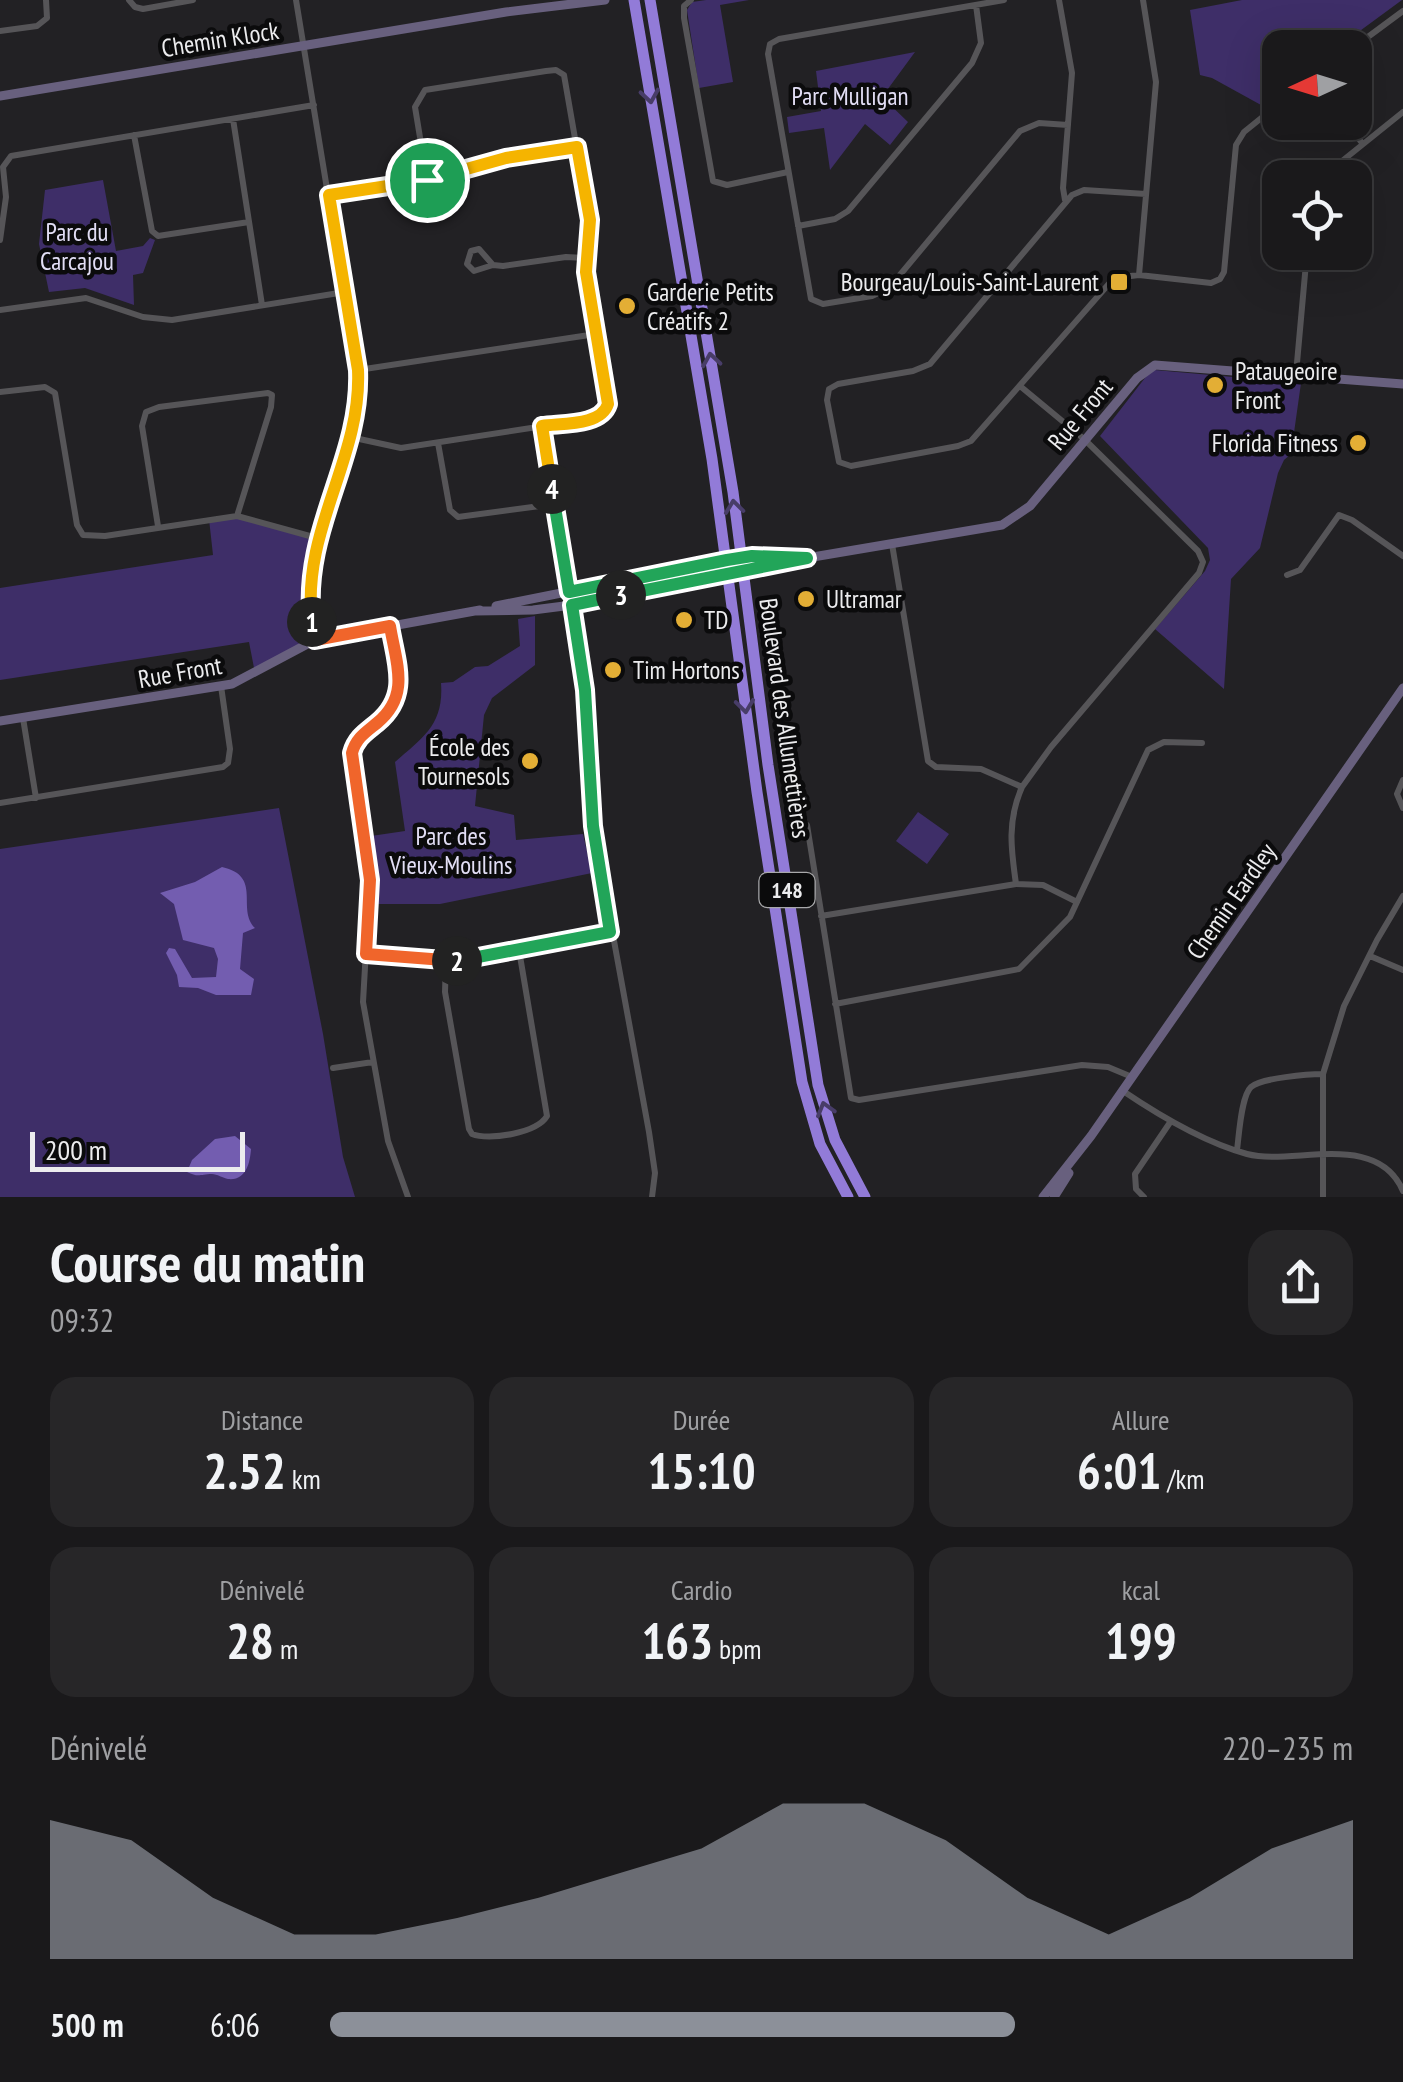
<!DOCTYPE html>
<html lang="fr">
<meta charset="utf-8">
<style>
:root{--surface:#1a191b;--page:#272628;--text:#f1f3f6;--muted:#9fa0a3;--line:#38383a;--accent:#8c9099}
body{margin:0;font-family:"PT Sans Narrow",sans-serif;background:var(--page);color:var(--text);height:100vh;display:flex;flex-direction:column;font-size:38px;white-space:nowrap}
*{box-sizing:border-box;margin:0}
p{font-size:32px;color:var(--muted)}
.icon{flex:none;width:55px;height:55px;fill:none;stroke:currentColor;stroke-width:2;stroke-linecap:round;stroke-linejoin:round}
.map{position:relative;height:1197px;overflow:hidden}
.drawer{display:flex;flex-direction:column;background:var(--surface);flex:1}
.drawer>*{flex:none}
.needle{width:65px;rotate:266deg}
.buttons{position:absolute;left:1262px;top:30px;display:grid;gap:20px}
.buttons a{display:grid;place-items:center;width:110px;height:110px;border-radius:20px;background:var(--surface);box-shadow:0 10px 40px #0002,0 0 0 2px var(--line);font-size:50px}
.scale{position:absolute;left:30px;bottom:25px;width:215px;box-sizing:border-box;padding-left:10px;border:5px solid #ececee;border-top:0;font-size:28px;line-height:35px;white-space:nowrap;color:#ececee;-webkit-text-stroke:8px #0b0b0c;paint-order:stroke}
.pin{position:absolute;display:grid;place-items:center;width:85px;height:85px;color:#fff;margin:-42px;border:5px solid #fff;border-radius:50%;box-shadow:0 2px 10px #0007}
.km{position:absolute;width:50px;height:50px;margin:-25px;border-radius:50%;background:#222;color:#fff;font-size:28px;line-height:50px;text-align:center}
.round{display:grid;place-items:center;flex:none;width:105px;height:105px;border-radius:30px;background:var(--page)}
.overview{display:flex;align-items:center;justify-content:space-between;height:170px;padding:0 50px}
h1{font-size:55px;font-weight:700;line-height:75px}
.figures{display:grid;grid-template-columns:repeat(3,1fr);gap:15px;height:170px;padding:10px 50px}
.figures div{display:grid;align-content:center;border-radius:25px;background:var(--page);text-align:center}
.figures b{font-size:50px;font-weight:700}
.figures small{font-size:28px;font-weight:400}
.figures p{font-size:28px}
.chart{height:280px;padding:20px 50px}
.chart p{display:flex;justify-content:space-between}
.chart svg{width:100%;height:180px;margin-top:10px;fill:var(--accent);opacity:.7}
ul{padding:0 50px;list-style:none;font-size:32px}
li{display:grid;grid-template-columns:160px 120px 1fr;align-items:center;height:75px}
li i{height:25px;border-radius:12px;background:var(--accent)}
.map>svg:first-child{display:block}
</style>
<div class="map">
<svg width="1403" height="1197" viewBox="0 0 1403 1197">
<rect width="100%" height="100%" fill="#222124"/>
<!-- green -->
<path fill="#3e2e68" d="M 706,0 L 749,0 L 720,5 L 733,82 L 699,88 L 687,10 L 692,2 Z
M 1242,0 L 1402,0 L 1338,47 L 1280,48 L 1280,90 L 1261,105 L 1212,78 L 1200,75 L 1190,10 Z
M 915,52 L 882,97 L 908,122 L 890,145 L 865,124 L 830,170 L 824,128 L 789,133 L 787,117 L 821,111 L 816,71 Z
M 103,180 L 116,251 L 143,246 L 150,238 L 155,240 L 143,273 L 133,275 L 134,305 L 85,288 L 49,292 L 39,244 L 45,190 Z
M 1155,370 L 1301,383 L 1291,454 L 1284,460 L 1278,473 L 1260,548 L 1231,579 L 1224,689 L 1155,629 L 1205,571 L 1210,560 L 1208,548 L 1100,436 L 1148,374 Z
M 227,516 L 317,538 L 310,590 L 315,640 L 255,673 L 249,642 L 0,680 L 0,588 L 213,555 L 209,519 Z
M 535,616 L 535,665 L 492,698 L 484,715 L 475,806 L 514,815 L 516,840 L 583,834 L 592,873 L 440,904 L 376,904 L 371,836 L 405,831 L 395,762 C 424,737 444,724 441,683 L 453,682 L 475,667 L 488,666 L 520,646 L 518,619 Z
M 279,808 L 323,1034 L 343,1157 L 355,1197 L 0,1197 L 0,849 Z
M 918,812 L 949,834 L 927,864 L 896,841 Z"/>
<!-- water -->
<path fill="#735db0" d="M 222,867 C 263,876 236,909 255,928 L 243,933 L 240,969 L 254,979 L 251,995 L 216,995 L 198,988 L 179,987 L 177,975 L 166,953 L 169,948 L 175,949 L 192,978 L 216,977 L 218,959 L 214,948 L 183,940 L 174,904 L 160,893 L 195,882 Z
M 235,1136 L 251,1149 C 250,1163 246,1181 228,1179 C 223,1178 217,1174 212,1174 C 200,1174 199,1178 187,1172 L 192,1160 L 215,1139 Z"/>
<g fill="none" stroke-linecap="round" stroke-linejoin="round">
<!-- street -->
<path stroke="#565558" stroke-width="6" d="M 129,0 L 135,7 L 143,9 L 193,0
M 296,0 L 359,384 C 356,472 291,549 315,640
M 691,0 L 684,6 L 684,18 L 713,181 L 727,185 L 788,172
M 1004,0 L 779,39 L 770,44 L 768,54 L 811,299 L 823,304 L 872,296 L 889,288 L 1020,131 L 1039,123 L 1068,125
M 1059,0 L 1072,73 L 1063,188 L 1065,200
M 0,31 L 37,26 L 47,18 L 46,0
M 1353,48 L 1403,11
M 233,119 L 262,305
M 1346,122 L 1362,143
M 134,135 L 152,231 L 158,236 L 249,222
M 1321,178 L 1403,112
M 1146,194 L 1084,190 L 1072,195 L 930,364 L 913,371 L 838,384 L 829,389 L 827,400 L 839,462 L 851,466 L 958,446 L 971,441 L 1114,278 L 1139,275 L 1211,283 L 1220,279 L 1224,272 L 1236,145 L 1244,132 L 1280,103
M 329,195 L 445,176 L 506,158 L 577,147
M 798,226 L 835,219 L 848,211 L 972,63 L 981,43 L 976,5
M 0,240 L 6,197 L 3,167 L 11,156 L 314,105
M 493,265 L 474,271 L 467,264 L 471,251 L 479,249 L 493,265 L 503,266 L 566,257 L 585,258
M 1139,275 L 1156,82 L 1143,0
M 0,310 L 86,298 L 143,317 L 172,320 L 345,292
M 358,370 L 596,334
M 1296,374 L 1307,252
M 0,392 L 45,387 L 55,393 L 77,525 L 83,535 L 105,536 L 237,516 L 317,538
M 542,426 L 585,690 L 593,826 L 649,1132 L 655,1173 L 652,1197
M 350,437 L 401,448 L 596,418 L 607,408 L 586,272 L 589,219 L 564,75 L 556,70 L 546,71 L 425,90 L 415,107 L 427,180
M 438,443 L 450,510 L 458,517 L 555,504
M 158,526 L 142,426 L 146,412 L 159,407 L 268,393 L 272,395 L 271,407 L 237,516
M 892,544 L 928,761 L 936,767 L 981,769 L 1022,787 L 1051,747 L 1199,573 L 1203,562 L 1198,551 L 1084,439 L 1020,386
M 1287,575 L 1300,570 L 1339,515 L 1352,520 L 1403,556
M 390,627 L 399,685 L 398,696 L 388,714 L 356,741 L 352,761 L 370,880 L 363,1002 L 388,1141 L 408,1197
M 23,718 L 36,798
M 1403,780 L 1397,794 L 1403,808
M 0,803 L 223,767 L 228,763 L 230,749 L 221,686
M 807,825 L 851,1098 L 859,1100 L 1082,1065 L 1108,1067 L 1132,1077
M 1016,884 C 1011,849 1007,821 1022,787
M 821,916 L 1016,884 L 1043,885 L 1077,902
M 366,954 L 467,960 L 610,932
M 1370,956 L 1403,970
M 446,960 L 445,992 L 469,1129 L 472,1134 C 489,1141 537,1133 547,1116 L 519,950
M 835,1004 L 1019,969 L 1070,917 L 1148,750 L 1164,742 L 1202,743
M 333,1068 L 373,1062
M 1123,1091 C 1160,1116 1203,1142 1247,1154 C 1293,1166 1377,1130 1403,1191
M 1237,1150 C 1239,1136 1241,1096 1251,1087 C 1261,1078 1309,1074 1323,1074
M 1144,1197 L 1136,1189 L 1135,1174 L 1171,1121
M 1323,1197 L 1323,1074 L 1344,1006 L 1377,940 L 1403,896"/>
<!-- secondary -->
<path stroke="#68607e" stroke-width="9" d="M 0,96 L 506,12 L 605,0
M 496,606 L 727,560 L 752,556 L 795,558
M 475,611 L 533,610 L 572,605 L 807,558 L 1002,525 L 1030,506 L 1137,378 L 1155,365 L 1403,384
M 0,721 L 232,684 L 315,640 L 480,610
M 1043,1197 L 1091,1136 L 1403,688
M 1054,1197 L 1069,1173"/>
<!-- highway -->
<path stroke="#927bd8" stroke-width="11" d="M 634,0 L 712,459 L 757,792 L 802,1082 L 820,1144 L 848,1197
M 650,0 L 733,492 L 768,765 L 818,1085 L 835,1140 L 865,1197"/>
</g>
<!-- one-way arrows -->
<defs><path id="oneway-chevron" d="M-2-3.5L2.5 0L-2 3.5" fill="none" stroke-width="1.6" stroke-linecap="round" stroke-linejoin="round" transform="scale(2.5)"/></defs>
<g stroke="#483d68">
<use href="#oneway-chevron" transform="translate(650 96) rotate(81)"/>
<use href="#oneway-chevron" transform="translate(711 360) rotate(-99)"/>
<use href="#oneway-chevron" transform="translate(734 507) rotate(-97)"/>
<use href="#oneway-chevron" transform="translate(745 706) rotate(83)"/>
<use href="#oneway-chevron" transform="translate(825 1109) rotate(-106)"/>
</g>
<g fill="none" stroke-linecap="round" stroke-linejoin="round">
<defs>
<path id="split-1" d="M 312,622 C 301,529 362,459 358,370 L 329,195 L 427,180"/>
<path id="split-2" d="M 312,622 L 315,640 L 390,626 C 396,663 411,695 377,723 C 366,732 356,738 352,753 L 370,880 L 366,954 L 457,961"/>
<path id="split-3" d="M 457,961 L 610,932 L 593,826 L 585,690 L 572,605 L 621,595"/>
<path id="split-4" d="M 552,489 L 569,592 L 727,560 L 752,556 L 807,558 L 621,595"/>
<path id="split-5" d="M 427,180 L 506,158 L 577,147 L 590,220 L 586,272 L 608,404 C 601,426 562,423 542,426 L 552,489"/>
</defs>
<!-- split-1 casing -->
<use href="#split-1" stroke="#fff" stroke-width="20"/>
<!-- split-2 casing -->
<use href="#split-2" stroke="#fff" stroke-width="20"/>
<!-- split-3 casing -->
<use href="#split-3" stroke="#fff" stroke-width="20"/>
<!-- split-4 casing -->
<use href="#split-4" stroke="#fff" stroke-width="20"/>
<!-- split-5 casing -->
<use href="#split-5" stroke="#fff" stroke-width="20"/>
<!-- split-1 -->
<use href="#split-1" stroke="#f5b400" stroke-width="12"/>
<!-- split-2 -->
<use href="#split-2" stroke="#f0652b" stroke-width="12"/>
<!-- split-3 -->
<use href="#split-3" stroke="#22a559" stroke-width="12"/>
<!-- split-4 -->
<use href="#split-4" stroke="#22a559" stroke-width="12"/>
<!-- split-5 -->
<use href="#split-5" stroke="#f5b400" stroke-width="12"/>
</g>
<!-- markers -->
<g fill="#e3ae35" stroke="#0b0b0c" stroke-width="4">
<rect x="1109" y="272" width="20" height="20" rx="5"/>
<circle cx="627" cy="306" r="10"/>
<circle cx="1215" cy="385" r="10"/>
<circle cx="1358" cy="443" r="10"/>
<circle cx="806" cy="599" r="10"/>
<circle cx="684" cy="620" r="10"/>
<circle cx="613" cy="670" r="10"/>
<circle cx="530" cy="761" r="10"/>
</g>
<g text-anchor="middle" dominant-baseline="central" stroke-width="9" stroke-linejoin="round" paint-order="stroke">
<!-- shield labels -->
<rect fill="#0b0b0c" stroke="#a8a8aa" stroke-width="2.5" x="759.5" y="873" width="55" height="34" rx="8"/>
<g font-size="22" font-weight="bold" fill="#ececee">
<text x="787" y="890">148</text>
</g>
<!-- street labels -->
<g font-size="25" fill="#ececee" stroke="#0b0b0c">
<text transform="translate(220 39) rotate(-9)">Chemin Klock</text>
<text transform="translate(1080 414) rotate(-50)">Rue Front</text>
<text transform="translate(180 672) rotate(-10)">Rue Front</text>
<text transform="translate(785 718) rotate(82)">Boulevard des Allumettières</text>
<text transform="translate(1231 901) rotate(-55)">Chemin Eardley</text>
</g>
<!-- park labels -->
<g font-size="25" fill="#e2def5" stroke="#0b0b0c">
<text x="850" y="96">Parc Mulligan</text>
<text x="77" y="232">Parc du<tspan x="77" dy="29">Carcajou</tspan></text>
<text x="451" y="836">Parc des<tspan x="451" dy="29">Vieux-Moulins</tspan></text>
</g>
<!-- poi labels -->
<g font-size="25" fill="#ececee" stroke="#0b0b0c" text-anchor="start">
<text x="1099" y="282" text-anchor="end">Bourgeau/Louis-Saint-Laurent</text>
<text x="647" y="292">Garderie Petits<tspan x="647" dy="29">Créatifs 2</tspan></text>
<text x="1235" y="371">Pataugeoire<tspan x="1235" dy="29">Front</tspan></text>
<text x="1338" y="443" text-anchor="end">Florida Fitness</text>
<text x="826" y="599">Ultramar</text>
<text x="704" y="620">TD</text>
<text x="633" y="670">Tim Hortons</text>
<text x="510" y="747" text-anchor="end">École des<tspan x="510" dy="29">Tournesols</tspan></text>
</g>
</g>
</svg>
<div class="buttons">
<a><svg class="needle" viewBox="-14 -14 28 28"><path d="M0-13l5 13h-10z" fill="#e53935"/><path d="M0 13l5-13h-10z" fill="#9fa0a3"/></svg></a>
<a><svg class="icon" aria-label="locate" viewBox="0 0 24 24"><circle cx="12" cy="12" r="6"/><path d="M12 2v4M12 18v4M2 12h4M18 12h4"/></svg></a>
</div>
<div class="scale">200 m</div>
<div class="pin" style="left:427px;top:180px;background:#1e9e55"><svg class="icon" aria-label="arrive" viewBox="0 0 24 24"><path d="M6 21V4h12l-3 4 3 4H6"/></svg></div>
<b class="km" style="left:312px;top:622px">1</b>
<b class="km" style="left:457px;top:961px">2</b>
<b class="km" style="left:621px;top:595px">3</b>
<b class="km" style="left:552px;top:489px">4</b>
</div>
<section class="drawer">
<div class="overview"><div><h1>Course du matin</h1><p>09:32</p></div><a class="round"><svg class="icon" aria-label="share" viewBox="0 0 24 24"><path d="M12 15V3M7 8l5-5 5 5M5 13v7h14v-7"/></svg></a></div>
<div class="figures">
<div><p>Distance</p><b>2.52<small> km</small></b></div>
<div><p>Durée</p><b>15:10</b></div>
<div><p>Allure</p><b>6:01<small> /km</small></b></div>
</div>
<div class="figures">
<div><p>Dénivelé</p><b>28<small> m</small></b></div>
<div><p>Cardio</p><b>163<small> bpm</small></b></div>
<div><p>kcal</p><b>199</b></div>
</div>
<div class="chart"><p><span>Dénivelé</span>220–235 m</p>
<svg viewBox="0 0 160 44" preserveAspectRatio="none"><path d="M0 44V10L10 15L20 29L30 38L40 38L50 34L60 29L70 23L80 17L90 6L100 6L110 15L120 29L130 38L140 29L150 17L160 10V44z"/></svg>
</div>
<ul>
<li><b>500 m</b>6:06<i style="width:67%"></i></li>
</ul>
</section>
